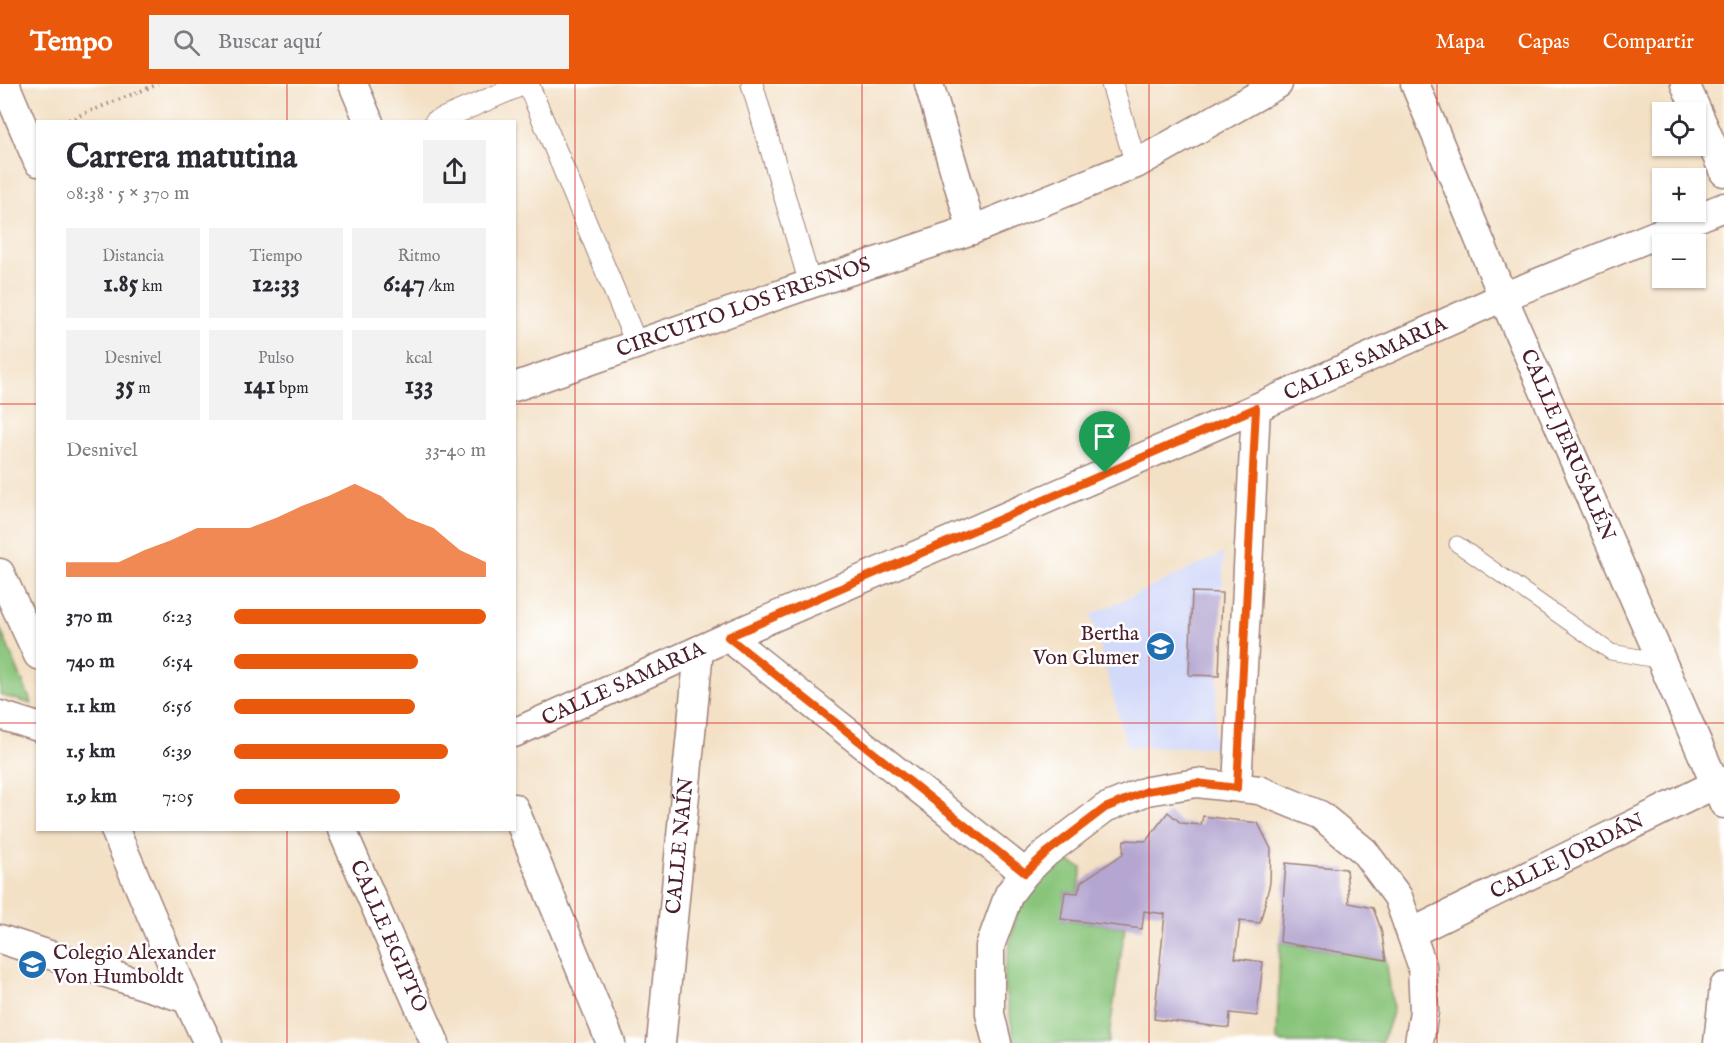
<!DOCTYPE html>
<html lang="es">
<meta charset="utf-8">
<style>
:root{--surface:#fff;--page:#f2f2f3;--text:#2b2b33;--muted:#7c7c81;--accent:#ea580c}
body{margin:0;font-family:"IM FELL English",serif;background:var(--page);color:var(--text);height:100vh;display:flex;flex-direction:column;font-size:22px;white-space:nowrap}
*{box-sizing:border-box;margin:0}
p{font-size:20px;color:var(--muted)}
.icon{flex:none;width:33px;height:33px;fill:none;stroke:currentColor;stroke-width:2;stroke-linecap:round;stroke-linejoin:round}
.map{position:relative;flex:1;overflow:hidden}
.panel{position:absolute;left:36px;top:36px;width:480px;height:711px;display:flex;flex-direction:column;background:var(--surface);border-radius:0px;box-shadow:0 2px 4px #0004}
.panel>*{flex:none}
.buttons{position:absolute;left:1652px;top:18px;display:grid;gap:12px}
.buttons a{display:grid;place-items:center;width:54px;height:54px;border-radius:0px;background:var(--surface);box-shadow:0 2px 4px #0004;font-size:30px}
.pin{position:absolute;display:grid;place-items:center;width:51px;height:51px;color:#fff;margin:-62px -26px;border-radius:50% 50% 50% 0;rotate:-45deg;box-shadow:0 0 6px #0007}
.pin .icon{rotate:45deg}
.round{display:grid;place-items:center;flex:none;width:63px;height:63px;border-radius:0px;background:var(--page)}
.summary{display:flex;align-items:center;justify-content:space-between;height:102px;padding:0 30px}
h1{font-size:33px;font-weight:700;line-height:45px}
.metrics{display:grid;grid-template-columns:repeat(3,1fr);gap:9px;height:102px;padding:6px 30px}
.metrics div{display:grid;align-content:center;border-radius:0px;background:var(--page);text-align:center}
.metrics b{font-size:26px;font-weight:700}
.metrics small{font-size:16px;font-weight:400}
.metrics p{font-size:16px}
.chart{height:168px;padding:12px 30px}
.chart p{display:flex;justify-content:space-between}
.chart svg{width:100%;height:108px;margin-top:6px;fill:var(--accent);opacity:.7}
ul{padding:0 30px;list-style:none;font-size:20px}
li{display:grid;grid-template-columns:96px 72px 1fr;align-items:center;height:45px}
li i{height:15px;border-radius:8px;background:var(--accent)}
header{display:flex;align-items:center;gap:36px;box-sizing:border-box;height:84px;padding:0 30px;background:var(--accent);color:#fff}
header strong{font-size:28px}
nav{display:flex;gap:33px;margin-inline-start:auto;font-size:21px}
.search{width:420px;height:54px;background:var(--page);display:flex;align-items:center;gap:15px;box-sizing:border-box;padding:0 21px;border-radius:0px;color:var(--muted);font-size:22px}
.map>svg:first-child{display:block}
</style>
<header>
<strong>Tempo</strong>
<div class="search"><svg class="icon" aria-label="search" viewBox="0 0 24 24"><circle cx="10" cy="10" r="6"/><path d="M15 15l6 6"/></svg>Buscar aquí</div>
<nav><a>Mapa</a><a>Capas</a><a>Compartir</a></nav>
</header>
<div class="map">
<svg width="1724" height="959" viewBox="0 0 1724 959">
<rect width="100%" height="100%" fill="#fff"/>
<filter id="ink" filterUnits="userSpaceOnUse"><feTurbulence type="fractalNoise" baseFrequency=".0167" numOctaves="2"/><feDisplacementMap in="SourceGraphic" scale="12" xChannelSelector="R" yChannelSelector="G"/><feConvolveMatrix kernelMatrix="1 2 1 2 8 2 1 2 1" color-interpolation-filters="sRGB"/></filter>
<filter id="wash" filterUnits="userSpaceOnUse"><feTurbulence type="fractalNoise" baseFrequency=".008" numOctaves="4" result="noise"/><feDisplacementMap in="SourceGraphic" scale="24" xChannelSelector="R" yChannelSelector="G"/><feGaussianBlur stdDeviation="1.35" result="paint"/><feColorMatrix in="noise" values="0 0 0 0 0 0 0 0 0 0 0 0 0 0 0 0 0 1.4 0 .05"/><feComposite in="paint" operator="in"/></filter>
<g filter="url(#wash)">
<rect width="100%" height="100%" fill="#f3e0c5"/>
<!-- built -->
<path fill="#d2d9f9" d="M 1224,469 L 1214,663 L 1127,663 L 1091,531 Z"/>
<!-- green -->
<path fill="#88c479" stroke="#697252" stroke-width="1.5" d="M 0,544 L 32,620 L 0,611 Z
M 1061,774 L 1082,784 L 1078,809 L 1065,808 L 1062,835 L 1125,843 L 1108,959 L 1015,959 L 1003,895 L 1016,830 L 1032,802 Z
M 1280,858 L 1386,876 L 1393,925 L 1382,959 L 1283,959 L 1277,956 Z"/>
<g id="blocks">
<!-- building -->
<path fill="#b4a6d0" d="M 1192,508 L 1222,509 L 1219,592 L 1189,591 Z
M 1168,728 L 1181,739 L 1201,741 L 1203,732 L 1258,739 L 1271,765 L 1270,799 L 1260,839 L 1240,837 L 1235,874 L 1263,878 L 1257,932 L 1230,929 L 1229,944 L 1154,935 L 1165,830 L 1144,827 L 1142,845 L 1061,835 L 1065,808 L 1078,809 L 1081,798 L 1123,770 L 1124,756 L 1146,757 Z
M 1286,779 L 1346,785 L 1349,819 L 1373,824 L 1381,845 L 1386,876 L 1280,858 Z"/>
</g>
</g>
<g filter="url(#ink)">
<use href="#blocks" fill-opacity="0" stroke="#9e8078" stroke-width="1.5"/>
<g fill="none" stroke-linecap="round" stroke-linejoin="round">
<defs>
<path id="service" d="M 1457,460 L 1611,568 L 1662,577"/>
<path id="pedestrian" d="M 528,0 L 637,261
M 752,0 L 810,200
M 1112,0 L 1136,80
M 435,38 L 524,0"/>
<g id="minor">
<path d="M 5,0 L 38,78"/>
<path d="M 353,0 L 369,38"/>
<path d="M 929,0 L 972,146"/>
<path id="s1" d="M 1415,0 L 1503,213 L 1724,720"/>
<path d="M 1685,0 L 1724,88"/>
<path id="s2" d="M 514,303 L 810,200 L 972,146 L 1136,80 L 1278,0"/>
<path d="M 0,489 L 38,571"/>
<path d="M 728,553 L 1025,789"/>
<path d="M 0,631 L 38,643"/>
<path id="s3" d="M 514,649 L 728,553 L 1256,324 L 1503,213 L 1724,123"/>
<path d="M 1237,703 L 1256,324"/>
<path d="M 514,724 L 611,959"/>
<path d="M 115,746 L 187,915 L 208,959"/>
<path id="s4" d="M 342,746 L 435,959"/>
<path id="s5" d="M 1411,849 L 1724,696"/>
<path d="M 0,855 L 187,915"/>
<path id="s6" d="M 661,959 L 699,566"/>
<path d="M 997,959 L 990,930 L 990,862 L 1009,810 L 1025,789 L 1046,769 L 1105,724 L 1147,707 L 1197,699 L 1259,706 L 1320,731 L 1364,767 L 1398,813 L 1422,881 L 1424,927 L 1419,959"/>
<path d="M 1718,959 L 1724,903"/>
</g>
</defs>
<!-- service casing -->
<use href="#service" stroke="#9e8078" stroke-width="17"/>
<!-- pedestrian casing -->
<use href="#pedestrian" stroke="#9e8078" stroke-width="23"/>
<!-- minor casing -->
<use href="#minor" stroke="#9e8078" stroke-width="31"/>
<!-- path -->
<path stroke="#9e8078" stroke-width="4" stroke-dasharray="1.5 4.5" stroke-linecap="butt" d="M 63,38 L 158,0"/>
<!-- service -->
<use href="#service" stroke="#fff" stroke-width="15"/>
<!-- pedestrian -->
<use href="#pedestrian" stroke="#fff" stroke-width="21"/>
<!-- minor -->
<use href="#minor" stroke="#fff" stroke-width="28"/>
</g>
</g>
<g fill="none" stroke-linecap="round" stroke-linejoin="round" filter="url(#ink)">
<defs>
<path id="route" d="M 1256,324 L 1237,704 L 1197,699 L 1147,707 L 1105,724 L 1046,769 L 1025,789 L 728,553 Z"/>
</defs>
<!-- route casing -->
<use href="#route" stroke="#fff" stroke-width="12"/>
<!-- route -->
<use href="#route" stroke="#ea580c" stroke-width="8"/>
</g>
<!-- grid -->
<path fill="none" stroke="#d62828" stroke-width="1.5" stroke-opacity="0.55" d="M 287,0 L 287,38M 575,0 L 575,959M 862,0 L 862,959M 1149,0 L 1149,959M 1437,0 L 1437,959M 0,320 L 38,320M 514,320 L 1724,320M 0,639 L 38,639M 514,639 L 1724,639M 287,746 L 287,959"/>
<!-- icons -->
<defs>
<symbol id="school-disc" viewBox="-11 -11 22 22"><circle r="9.5" fill="#1f6fb2" stroke="#fff"/><path d="M0-5L7-2L0 1L-7-2ZM-4 1L0 2.5L4 1V4Q0 6-4 4Z" fill="#fff"/></symbol>
</defs>
<g fill-rule="evenodd">
<use href="#school-disc" x="1144" y="546" width="33" height="33"/>
<use href="#school-disc" x="16" y="864" width="33" height="33"/>
</g>
<g text-anchor="middle" dominant-baseline="central" stroke-width="5" stroke-linejoin="round" paint-order="stroke">
<!-- street labels -->
<g font-size="21" fill="#4a1f2b" stroke="#fff">
<text stroke="none"><textPath href="#s2" startOffset="243">CIRCUITO LOS FRESNOS</textPath></text>
<text stroke="none"><textPath href="#s3" startOffset="930">CALLE SAMARIA</textPath></text>
<text stroke="none"><textPath href="#s1" startOffset="392">CALLE JERUSALÉN</textPath></text>
<text stroke="none"><textPath href="#s3" startOffset="120">CALLE SAMARIA</textPath></text>
<text stroke="none"><textPath href="#s6" startOffset="198">CALLE NAÍN</textPath></text>
<text stroke="none"><textPath href="#s5" startOffset="174">CALLE JORDÁN</textPath></text>
<text stroke="none"><textPath href="#s4" startOffset="116">CALLE EGIPTO</textPath></text>
</g>
<!-- poi labels -->
<g font-size="21" fill="#4a1f2b" stroke="#fff" text-anchor="end">
<text x="1139" y="550">Bertha<tspan x="1139" dy="24">Von Glumer</tspan></text>
<text x="53" y="869" text-anchor="start">Colegio Alexander<tspan x="53" dy="24">Von Humboldt</tspan></text>
</g>
</g>
</svg>
<div class="buttons">
<a><svg class="icon" aria-label="locate" viewBox="0 0 24 24"><circle cx="12" cy="12" r="6"/><path d="M12 2v4M12 18v4M2 12h4M18 12h4"/></svg></a>
<a>+</a>
<a>−</a>
</div>
<div class="pin" style="left:1105px;top:389px;background:#1e9e55"><svg class="icon" aria-label="arrive" viewBox="0 0 24 24"><path d="M6 21V4h12l-3 4 3 4H6"/></svg></div>
<section class="panel">
<div class="summary"><div><h1>Carrera matutina</h1><p>08:38 · 5 × 370 m</p></div><a class="round"><svg class="icon" aria-label="share" viewBox="0 0 24 24"><path d="M12 15V3M7 8l5-5 5 5M5 13v7h14v-7"/></svg></a></div>
<div class="metrics">
<div><p>Distancia</p><b>1.85<small> km</small></b></div>
<div><p>Tiempo</p><b>12:33</b></div>
<div><p>Ritmo</p><b>6:47<small> /km</small></b></div>
</div>
<div class="metrics">
<div><p>Desnivel</p><b>35<small> m</small></b></div>
<div><p>Pulso</p><b>141<small> bpm</small></b></div>
<div><p>kcal</p><b>133</b></div>
</div>
<div class="chart"><p><span>Desnivel</span>33–40 m</p>
<svg viewBox="0 0 160 44" preserveAspectRatio="none"><path d="M0 44V38L10 38L20 38L30 33L40 29L50 24L60 24L70 24L80 20L90 15L100 11L110 6L120 11L130 20L140 24L150 33L160 38V44z"/></svg>
</div>
<ul>
<li><b>370 m</b>6:23<i style="width:100%"></i></li>
<li><b>740 m</b>6:54<i style="width:73%"></i></li>
<li><b>1.1 km</b>6:56<i style="width:72%"></i></li>
<li><b>1.5 km</b>6:39<i style="width:85%"></i></li>
<li><b>1.9 km</b>7:05<i style="width:66%"></i></li>
</ul>
</section>
</div>
